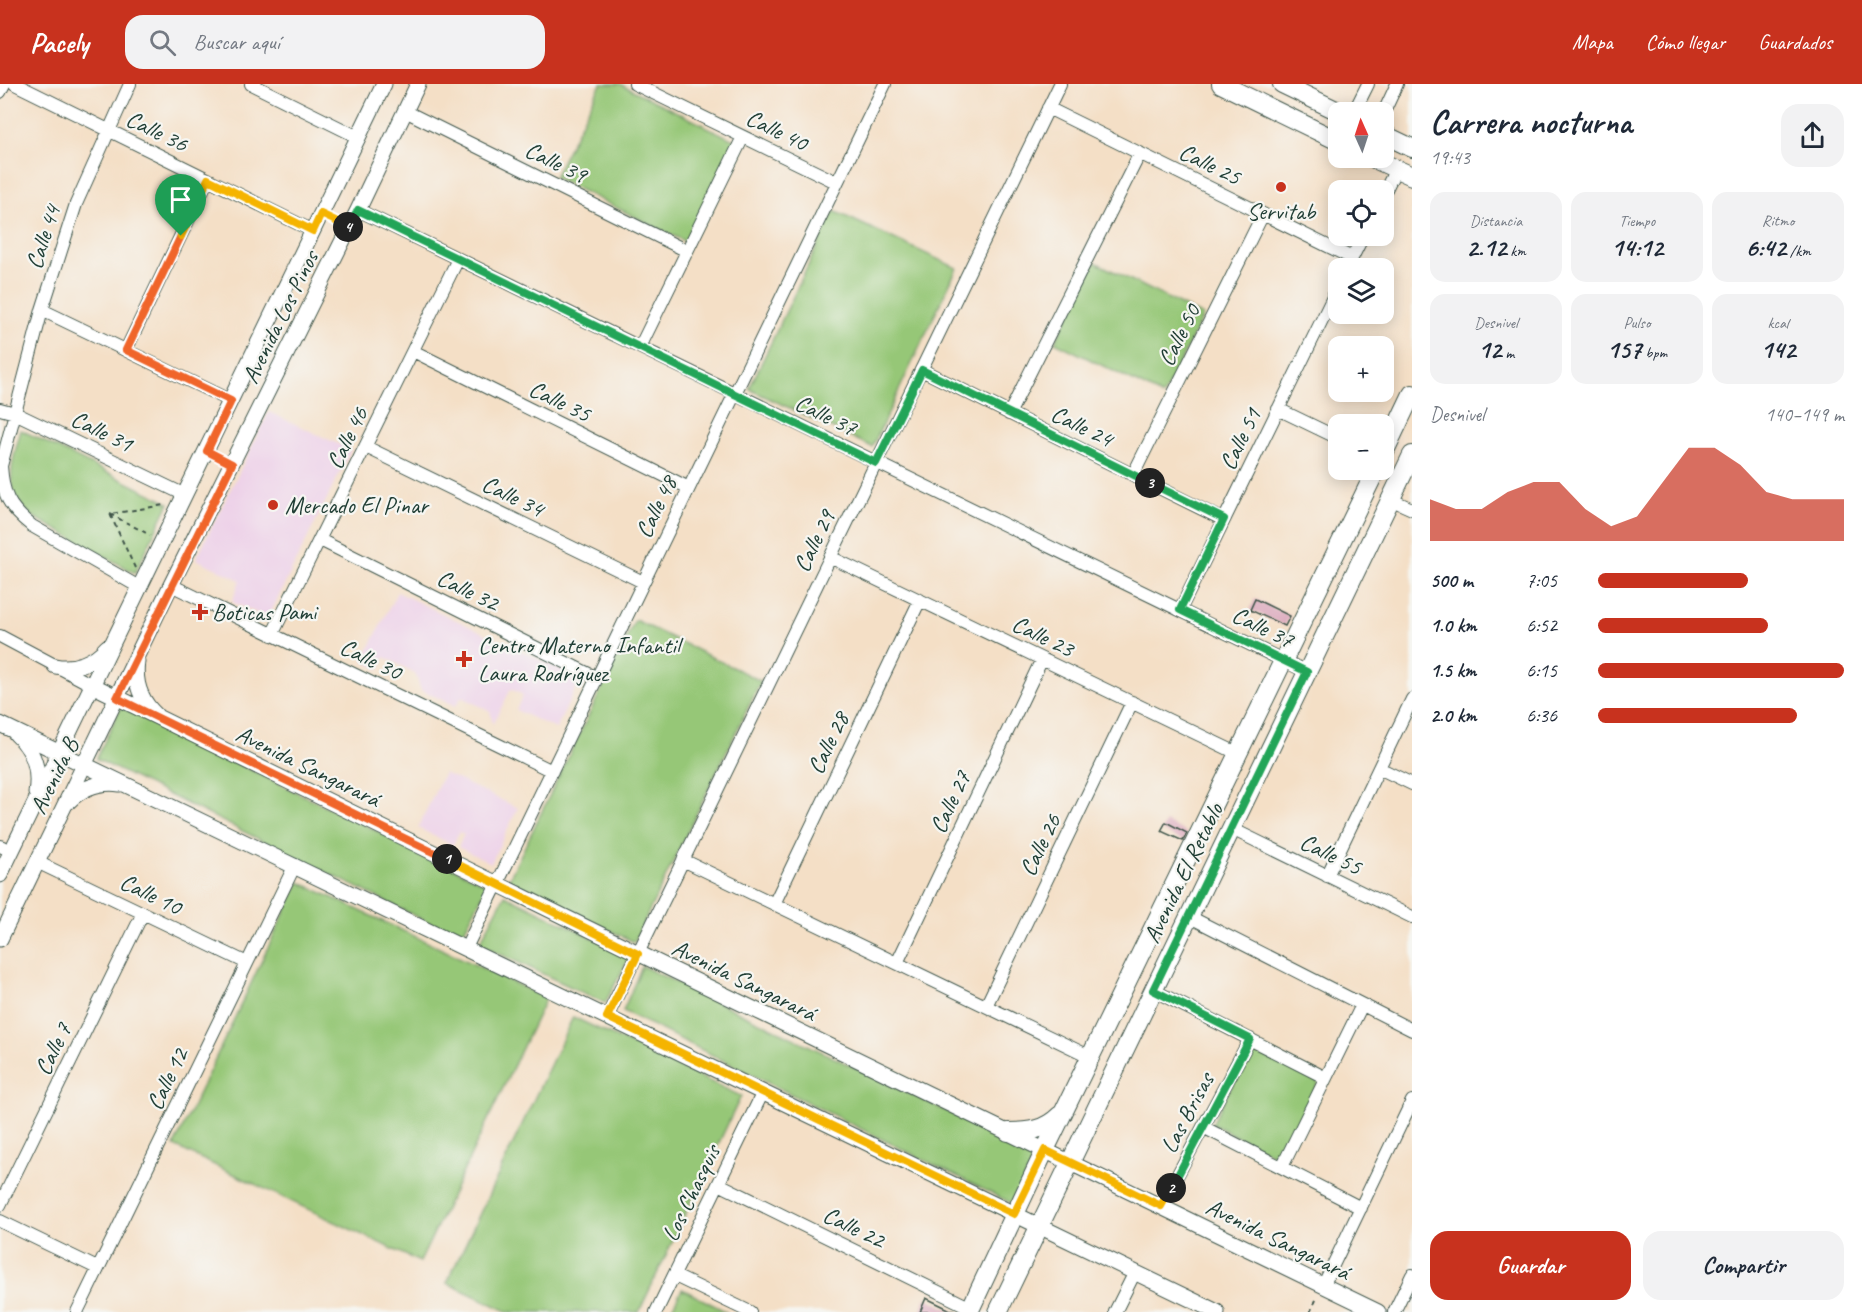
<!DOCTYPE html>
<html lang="es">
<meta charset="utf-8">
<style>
:root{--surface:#fff;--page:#f2f2f3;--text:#1f2937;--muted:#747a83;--accent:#c8321e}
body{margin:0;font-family:Caveat,sans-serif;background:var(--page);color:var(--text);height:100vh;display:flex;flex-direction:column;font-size:22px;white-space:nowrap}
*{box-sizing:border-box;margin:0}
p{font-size:20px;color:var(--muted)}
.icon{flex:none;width:33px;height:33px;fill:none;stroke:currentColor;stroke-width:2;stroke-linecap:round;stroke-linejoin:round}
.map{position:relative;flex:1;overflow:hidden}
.side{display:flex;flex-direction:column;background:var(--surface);width:450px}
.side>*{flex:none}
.needle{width:39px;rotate:357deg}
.tools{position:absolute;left:1328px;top:18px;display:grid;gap:12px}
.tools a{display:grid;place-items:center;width:66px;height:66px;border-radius:12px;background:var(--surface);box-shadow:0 3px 15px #0003;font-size:30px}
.pin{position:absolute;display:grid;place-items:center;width:51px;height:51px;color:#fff;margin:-62px -26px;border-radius:50% 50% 50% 0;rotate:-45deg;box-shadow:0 0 6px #0007}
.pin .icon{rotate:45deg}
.km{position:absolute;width:30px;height:30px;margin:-15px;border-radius:50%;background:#222;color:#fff;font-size:16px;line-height:30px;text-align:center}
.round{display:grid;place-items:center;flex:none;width:63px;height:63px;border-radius:18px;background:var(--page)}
.head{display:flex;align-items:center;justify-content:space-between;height:102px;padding:0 18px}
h1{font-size:33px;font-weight:800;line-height:45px}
.metrics{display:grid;grid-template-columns:repeat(3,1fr);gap:9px;height:102px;padding:6px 18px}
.metrics div{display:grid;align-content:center;border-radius:15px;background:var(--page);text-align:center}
.metrics b{font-size:26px;font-weight:800}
.metrics small{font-size:16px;font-weight:400}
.metrics p{font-size:16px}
.chart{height:168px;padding:12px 18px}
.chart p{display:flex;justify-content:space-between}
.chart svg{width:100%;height:108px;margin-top:6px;fill:var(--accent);opacity:.7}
.action{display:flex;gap:12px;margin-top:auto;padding:12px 18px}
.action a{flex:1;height:69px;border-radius:18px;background:var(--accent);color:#fff;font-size:24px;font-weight:800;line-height:69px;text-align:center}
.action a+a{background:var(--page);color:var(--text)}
ul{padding:0 18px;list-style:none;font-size:20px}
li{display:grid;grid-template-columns:96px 72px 1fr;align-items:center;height:45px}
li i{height:15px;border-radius:8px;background:var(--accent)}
header{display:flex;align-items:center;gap:36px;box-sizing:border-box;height:84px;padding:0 30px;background:var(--accent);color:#fff}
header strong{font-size:28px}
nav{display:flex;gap:33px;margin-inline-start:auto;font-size:21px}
.search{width:420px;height:54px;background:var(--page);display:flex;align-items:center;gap:15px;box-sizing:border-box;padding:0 21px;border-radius:18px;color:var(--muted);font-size:22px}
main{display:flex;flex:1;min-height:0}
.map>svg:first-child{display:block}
</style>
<header>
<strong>Pacely</strong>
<div class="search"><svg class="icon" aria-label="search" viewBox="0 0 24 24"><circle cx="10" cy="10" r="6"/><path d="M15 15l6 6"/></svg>Buscar aquí</div>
<nav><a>Mapa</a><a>Cómo llegar</a><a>Guardados</a></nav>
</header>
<main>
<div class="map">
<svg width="1412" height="1228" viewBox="0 0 1412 1228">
<rect width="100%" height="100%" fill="#f6f6f2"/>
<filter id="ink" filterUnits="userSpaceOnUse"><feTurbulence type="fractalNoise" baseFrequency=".0167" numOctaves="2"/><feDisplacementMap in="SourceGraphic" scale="12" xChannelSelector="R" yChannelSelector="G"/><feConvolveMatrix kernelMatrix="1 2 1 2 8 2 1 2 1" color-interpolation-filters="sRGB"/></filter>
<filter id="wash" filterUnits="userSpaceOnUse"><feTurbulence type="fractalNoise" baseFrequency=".008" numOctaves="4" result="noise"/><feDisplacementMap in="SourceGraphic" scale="24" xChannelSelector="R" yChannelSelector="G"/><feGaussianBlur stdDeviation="1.35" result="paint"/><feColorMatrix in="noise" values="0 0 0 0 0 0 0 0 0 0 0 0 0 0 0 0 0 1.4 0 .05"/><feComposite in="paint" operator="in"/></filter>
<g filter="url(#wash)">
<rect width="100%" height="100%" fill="#f4dfc6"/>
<!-- built -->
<path fill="#edd0e8" d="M 269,328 L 351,366 L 268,534 L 232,518 L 240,496 L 196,475 Z
M 397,508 L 580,595 L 556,645 L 516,626 L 523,611 L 511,605 L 493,640 L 490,627 L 461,613 L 456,622 L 421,606 L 415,589 L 385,573 L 379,585 L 363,577 Z
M 444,689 L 518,724 L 491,779 L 458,763 L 464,750 L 459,748 L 453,761 L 418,744 Z"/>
<!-- green -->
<path fill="#96c777" stroke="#5a8256" stroke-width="1.5" d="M 601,0 L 620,0 L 736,57 L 686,158 L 554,93 Z
M 834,127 L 957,184 L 872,363 L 749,305 Z
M 1095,178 L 1203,232 L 1163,312 L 1055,258 Z
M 21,346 L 169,419 L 135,489 L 32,432 C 1,407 12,379 21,346 Z
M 635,536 L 761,597 L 634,858 L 508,797 Z
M 121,623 L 488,801 L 460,854 L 96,675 Z
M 299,798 L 546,914 L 420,1178 L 174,1062 Z
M 505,811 L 630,872 L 605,919 L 479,860 Z
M 642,882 L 1036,1070 L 1013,1120 L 623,927 Z
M 573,933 L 741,1012 L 639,1228 L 509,1228 L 447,1199 Z
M 1252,963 L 1319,998 L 1279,1074 L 1212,1040 Z
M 682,1205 L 727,1228 L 670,1228 Z"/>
<g id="blocks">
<!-- building -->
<path fill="#daa4b9" d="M 1255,515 L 1290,532 L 1285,542 L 1250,526 Z
M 1166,738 L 1187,749 L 1183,757 L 1161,747 Z
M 926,1214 L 955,1228 L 920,1228 Z"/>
</g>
</g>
<g filter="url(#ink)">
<use href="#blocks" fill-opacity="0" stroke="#3f554a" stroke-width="1.5"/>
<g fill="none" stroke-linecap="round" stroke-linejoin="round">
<defs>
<path id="minor" d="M 15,0 L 313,147
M 130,0 L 76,120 L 42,226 L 1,382 C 3,411 8,423 32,442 L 139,503
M 251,0 L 358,53
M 635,0 L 836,98
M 0,8 L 4,0
M 1048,24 L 1352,174
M 405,27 L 687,167
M 1354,28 L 1368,0
M 1383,30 L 1397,0
M 1383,111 L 1396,85
M 358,126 L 1307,588
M 1347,184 L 1363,152
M 42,226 L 231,317
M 640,263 L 743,53
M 126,266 L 208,95
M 413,267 L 689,404
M 922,286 L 1224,436
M 0,325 L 15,329 L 185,411
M 1278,325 L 1338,354
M 1009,330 L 1140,69
M 366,363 L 643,498
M 1133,391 L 1263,130
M 1390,415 L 1412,425
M 320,456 L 597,594
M 830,473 L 1239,670
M 171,501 L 552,687
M 1180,526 L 1338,203
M 272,551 L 458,175
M 0,552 L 92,601
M 1379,684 L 1412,700
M 1232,745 L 1412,833
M 0,762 L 12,767
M 683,776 L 1091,973
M 37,778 L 247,879
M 1327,792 L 1412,615
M 774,820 L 920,516
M 1188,832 L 1412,946
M 466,864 L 885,0
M 897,879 L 1042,575
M 1153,906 L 1326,994
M 986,922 L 1132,618
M 607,933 L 1060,0
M 1203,1043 L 1361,1124
M 1282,1083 L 1362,921
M 719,1100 L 971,1224
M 0,1121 L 143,829
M 1161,1122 L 1250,955
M 0,1137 L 97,1184
M 675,1192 L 750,1228
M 1323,1202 L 1412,1017
M 77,1228 L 295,781
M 656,1228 L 763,1008
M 1115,1228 L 1135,1188
M 1394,1228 L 1412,1191"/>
<path id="tertiary" d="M 137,577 C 134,598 141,617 156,631
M 55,582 C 75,586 94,578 107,563
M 92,601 L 638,869 L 1378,1228
M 0,640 L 1217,1228
M 16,650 C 34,666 40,685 36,709
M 68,718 C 82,704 99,697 120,700
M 0,791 L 384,0
M 0,855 L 171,501 L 358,126 L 418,0"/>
<path id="secondary" d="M 1221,0 L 1338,57
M 1282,0 L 1340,28
M 1383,50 L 1412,64
M 1372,74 L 1412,92
M 1383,371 L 1412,310
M 1008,1048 C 1029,1048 1045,1046 1060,1031
M 969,1228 L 1045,1066 L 1376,386
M 998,1228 L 1412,371"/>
</defs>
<!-- minor casing -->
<use href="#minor" stroke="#3f554a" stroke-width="14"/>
<!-- tertiary casing -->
<use href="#tertiary" stroke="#3f554a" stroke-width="17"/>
<!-- secondary casing -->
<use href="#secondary" stroke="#3f554a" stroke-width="20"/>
<!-- path -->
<path stroke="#3f554a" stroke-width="2" stroke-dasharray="4.5 4.5" stroke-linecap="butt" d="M 110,430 L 150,451
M 135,484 L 110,430 L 164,421
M 1310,1228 L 1317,1214"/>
<!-- minor -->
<use href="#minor" stroke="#fff" stroke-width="12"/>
<!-- tertiary -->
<use href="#tertiary" stroke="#fff" stroke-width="15"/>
<!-- secondary -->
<use href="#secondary" stroke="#fff" stroke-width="18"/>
</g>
</g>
<g fill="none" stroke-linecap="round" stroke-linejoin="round" filter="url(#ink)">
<defs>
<path id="split-1" d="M 181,152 L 126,266 L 231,317 L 207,367 L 232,380 L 117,614 L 447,775"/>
<path id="split-2" d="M 447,775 L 638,870 L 607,933 L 1014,1130 L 1045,1066 L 1161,1122 L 1171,1104"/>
<path id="split-3" d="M 1150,399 L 1224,435 L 1180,526 L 1307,588 L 1153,906 L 1250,955 L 1171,1104"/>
<path id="split-4" d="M 348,143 L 349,144 L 358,126 L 876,379 L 922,286 L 1150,399"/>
<path id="split-5" d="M 181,152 L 208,95 L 313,147 L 321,130 L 348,143"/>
</defs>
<!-- split-1 casing -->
<use href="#split-1" stroke="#fff" stroke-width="12"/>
<!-- split-2 casing -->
<use href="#split-2" stroke="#fff" stroke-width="12"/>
<!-- split-3 casing -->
<use href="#split-3" stroke="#fff" stroke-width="12"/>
<!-- split-4 casing -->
<use href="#split-4" stroke="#fff" stroke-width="12"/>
<!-- split-5 casing -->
<use href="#split-5" stroke="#fff" stroke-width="12"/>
<!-- split-1 -->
<use href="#split-1" stroke="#f0652b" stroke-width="8"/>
<!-- split-2 -->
<use href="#split-2" stroke="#f5b400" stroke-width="8"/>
<!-- split-3 -->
<use href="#split-3" stroke="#22a559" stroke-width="8"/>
<!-- split-4 -->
<use href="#split-4" stroke="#22a559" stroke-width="8"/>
<!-- split-5 -->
<use href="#split-5" stroke="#f5b400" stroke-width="8"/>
</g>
<!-- markers -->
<g fill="#c8321e" stroke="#f6f6f2" stroke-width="2">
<circle cx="1281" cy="103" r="6"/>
<circle cx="273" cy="421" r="6"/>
<path d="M197 519h6v6h6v6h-6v6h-6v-6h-6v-6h6z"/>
<path d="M461 566h6v6h6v6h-6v6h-6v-6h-6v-6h6z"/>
</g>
<g text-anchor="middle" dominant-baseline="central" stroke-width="4.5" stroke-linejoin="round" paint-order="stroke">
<!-- street labels -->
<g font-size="24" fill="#1f3d34" stroke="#f6f6f2">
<text transform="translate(777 46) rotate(26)">Calle 40</text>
<text transform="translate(157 47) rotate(26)">Calle 36</text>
<text transform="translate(556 78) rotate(26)">Calle 39</text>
<text transform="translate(1210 80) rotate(26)">Calle 25</text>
<text transform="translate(43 153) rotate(-72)">Calle 44</text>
<text transform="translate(280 233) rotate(-64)">Avenida Los Pinos</text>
<text transform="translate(1179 251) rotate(-63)">Calle 50</text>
<text transform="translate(560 317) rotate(26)">Calle 35</text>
<text transform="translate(826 331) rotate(26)">Calle 37</text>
<text transform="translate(1082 342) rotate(26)">Calle 24</text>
<text transform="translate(102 347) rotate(26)">Calle 31</text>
<text transform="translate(347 354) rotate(-64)">Calle 46</text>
<text transform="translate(1240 355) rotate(-64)">Calle 51</text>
<text transform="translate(513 412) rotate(26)">Calle 34</text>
<text transform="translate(656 423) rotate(-64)">Calle 48</text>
<text transform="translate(814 457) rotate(-64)">Calle 29</text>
<text transform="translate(468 506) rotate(26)">Calle 32</text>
<text transform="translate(1263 543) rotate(26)">Calle 37</text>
<text transform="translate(1043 552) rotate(26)">Calle 23</text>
<text transform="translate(371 575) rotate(26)">Calle 30</text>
<text transform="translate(828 659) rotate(-64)">Calle 28</text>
<text transform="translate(308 682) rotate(26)">Avenida Sangarará</text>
<text transform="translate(54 692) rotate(-64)">Avenida B</text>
<text transform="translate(950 718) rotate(-65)">Calle 27</text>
<text transform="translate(1040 761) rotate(-64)">Calle 26</text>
<text transform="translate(1331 770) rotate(26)">Calle 55</text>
<text transform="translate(1183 789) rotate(-64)">Avenida El Retablo</text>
<text transform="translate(151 810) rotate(26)">Calle 10</text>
<text transform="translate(744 896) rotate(26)">Avenida Sangarará</text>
<text transform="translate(53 965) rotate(-64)">Calle 7</text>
<text transform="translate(167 995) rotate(-64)">Calle 12</text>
<text transform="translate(1187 1029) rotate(-62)">Las Brisas</text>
<text transform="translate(691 1109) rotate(-64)">Los Chasquis</text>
<text transform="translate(854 1143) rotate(26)">Calle 22</text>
<text transform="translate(1278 1155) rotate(26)">Avenida Sangarará</text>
</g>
<!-- poi labels -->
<g font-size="24" fill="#1f3d34" stroke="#f6f6f2" text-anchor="start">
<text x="1281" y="127" text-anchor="middle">Servitab</text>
<text x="285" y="421">Mercado El Pinar</text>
<text x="212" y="528">Boticas Pami</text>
<text x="478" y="561">Centro Materno Infantil<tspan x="478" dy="28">Laura Rodríguez</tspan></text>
</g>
</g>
</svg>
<div class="tools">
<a><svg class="needle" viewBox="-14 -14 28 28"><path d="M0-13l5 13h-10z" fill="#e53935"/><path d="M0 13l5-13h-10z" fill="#747a83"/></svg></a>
<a><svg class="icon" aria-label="locate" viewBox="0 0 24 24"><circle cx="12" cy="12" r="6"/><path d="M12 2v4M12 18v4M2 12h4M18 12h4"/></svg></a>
<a><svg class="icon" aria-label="layers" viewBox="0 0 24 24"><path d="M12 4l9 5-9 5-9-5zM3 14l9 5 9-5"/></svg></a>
<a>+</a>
<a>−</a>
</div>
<div class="pin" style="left:181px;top:152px;background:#1e9e55"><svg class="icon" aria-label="arrive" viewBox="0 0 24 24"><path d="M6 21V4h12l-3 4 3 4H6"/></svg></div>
<b class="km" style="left:447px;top:775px">1</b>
<b class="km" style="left:1171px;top:1104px">2</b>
<b class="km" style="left:1150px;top:399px">3</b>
<b class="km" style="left:348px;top:143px">4</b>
</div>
<section class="side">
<div class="head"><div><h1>Carrera nocturna</h1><p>19:43</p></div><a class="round"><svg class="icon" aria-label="share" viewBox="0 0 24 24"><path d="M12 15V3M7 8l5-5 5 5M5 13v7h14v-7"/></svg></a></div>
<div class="metrics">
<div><p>Distancia</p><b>2.12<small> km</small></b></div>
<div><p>Tiempo</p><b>14:12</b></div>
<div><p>Ritmo</p><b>6:42<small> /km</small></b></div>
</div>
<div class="metrics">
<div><p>Desnivel</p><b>12<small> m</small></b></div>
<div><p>Pulso</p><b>157<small> bpm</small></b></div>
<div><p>kcal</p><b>142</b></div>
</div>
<div class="chart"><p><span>Desnivel</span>140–149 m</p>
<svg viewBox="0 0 160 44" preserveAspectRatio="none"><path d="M0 44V27L10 31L20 31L30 24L40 20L50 20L60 31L70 38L80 34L90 20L100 6L110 6L120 13L130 24L140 27L150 27L160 27V44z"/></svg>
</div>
<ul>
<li><b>500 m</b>7:05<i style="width:61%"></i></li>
<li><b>1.0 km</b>6:52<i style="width:69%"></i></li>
<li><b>1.5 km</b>6:15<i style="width:100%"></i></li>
<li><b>2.0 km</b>6:36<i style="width:81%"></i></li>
</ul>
<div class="action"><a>Guardar</a><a>Compartir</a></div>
</section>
</main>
